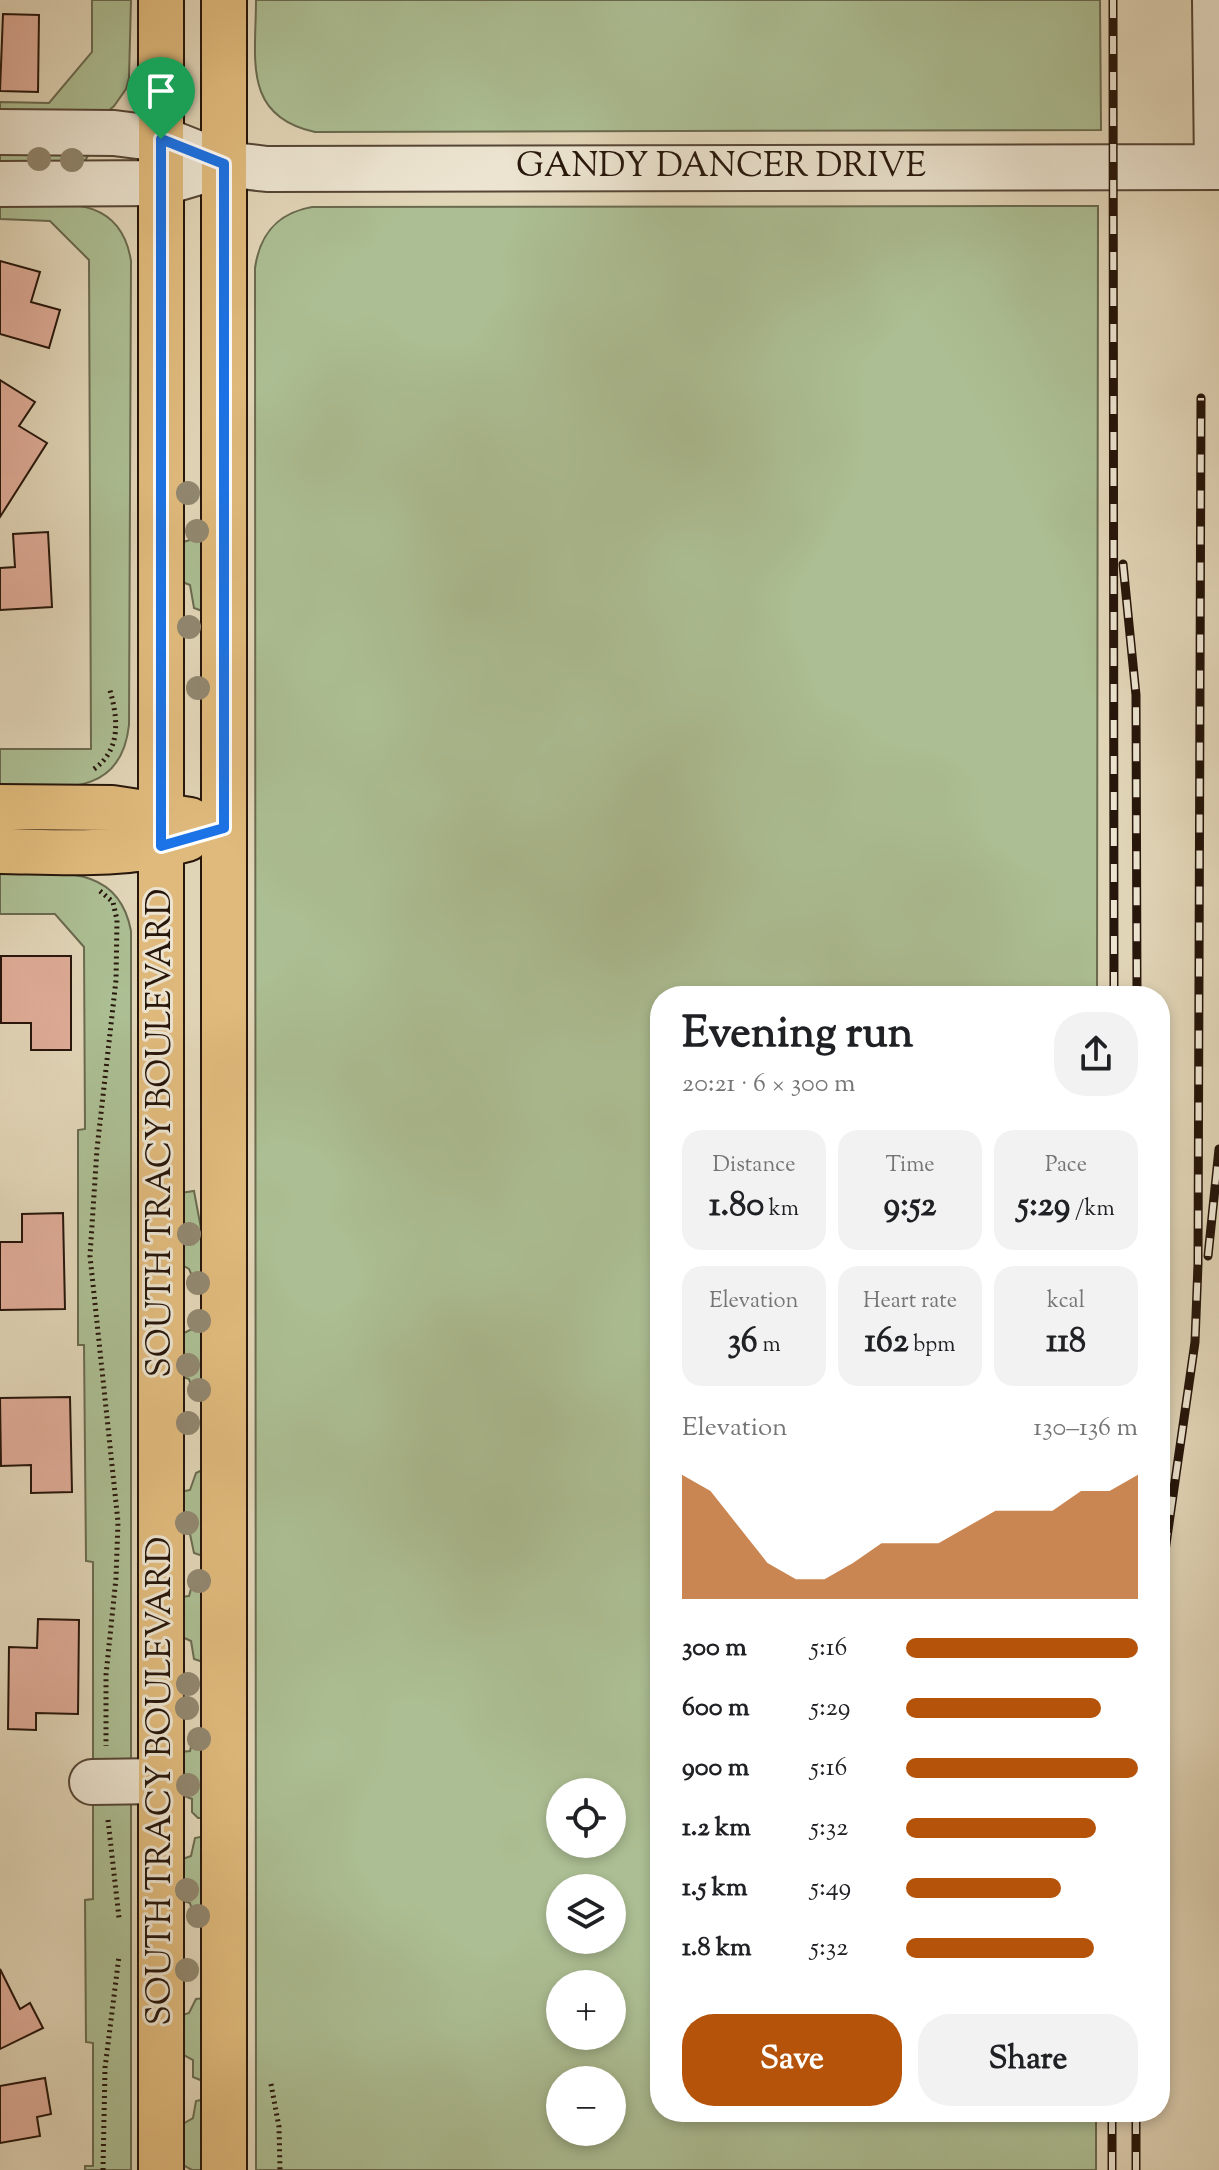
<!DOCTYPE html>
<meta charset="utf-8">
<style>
:root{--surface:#fff;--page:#f2f2f2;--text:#202124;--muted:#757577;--accent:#b45309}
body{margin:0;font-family:"Sorts Mill Goudy",serif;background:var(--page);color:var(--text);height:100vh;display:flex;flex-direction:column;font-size:30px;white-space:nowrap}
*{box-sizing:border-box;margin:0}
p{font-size:26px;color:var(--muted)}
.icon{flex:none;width:44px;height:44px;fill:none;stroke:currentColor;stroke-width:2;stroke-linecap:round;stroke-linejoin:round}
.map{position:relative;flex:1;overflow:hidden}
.details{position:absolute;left:650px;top:986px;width:520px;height:1136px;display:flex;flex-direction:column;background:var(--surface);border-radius:32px;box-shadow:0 4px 12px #0003}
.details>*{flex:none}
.controls{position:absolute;left:546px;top:1778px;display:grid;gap:16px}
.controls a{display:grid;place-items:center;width:80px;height:80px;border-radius:50%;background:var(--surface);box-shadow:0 4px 12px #0003;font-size:40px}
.pin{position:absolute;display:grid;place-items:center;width:68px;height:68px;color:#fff;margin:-82px -34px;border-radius:50% 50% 50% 0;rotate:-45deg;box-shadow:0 0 8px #0007}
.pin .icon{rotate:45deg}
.round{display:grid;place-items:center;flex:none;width:84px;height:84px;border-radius:32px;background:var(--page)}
.summary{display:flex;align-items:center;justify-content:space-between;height:136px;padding:0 32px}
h1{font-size:44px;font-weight:700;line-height:60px}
.stats{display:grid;grid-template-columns:repeat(3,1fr);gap:12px;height:136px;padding:8px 32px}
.stats div{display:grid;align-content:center;border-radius:20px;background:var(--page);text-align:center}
.stats b{font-size:34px;font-weight:700}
.stats small{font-size:22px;font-weight:400}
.stats p{font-size:22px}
.chart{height:224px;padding:16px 32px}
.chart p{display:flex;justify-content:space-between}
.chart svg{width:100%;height:144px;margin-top:8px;fill:var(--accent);opacity:.7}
.button{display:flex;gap:16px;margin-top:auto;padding:16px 32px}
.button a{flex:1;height:92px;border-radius:32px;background:var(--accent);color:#fff;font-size:32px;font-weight:700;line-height:92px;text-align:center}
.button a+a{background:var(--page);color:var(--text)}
ul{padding:0 32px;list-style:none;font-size:26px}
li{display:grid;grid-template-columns:128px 96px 1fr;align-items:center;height:60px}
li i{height:20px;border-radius:10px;background:var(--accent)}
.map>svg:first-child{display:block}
</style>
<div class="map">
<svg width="1219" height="2170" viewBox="0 0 1219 2170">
<rect width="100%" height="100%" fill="#e1d5b7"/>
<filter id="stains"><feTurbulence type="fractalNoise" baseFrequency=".0025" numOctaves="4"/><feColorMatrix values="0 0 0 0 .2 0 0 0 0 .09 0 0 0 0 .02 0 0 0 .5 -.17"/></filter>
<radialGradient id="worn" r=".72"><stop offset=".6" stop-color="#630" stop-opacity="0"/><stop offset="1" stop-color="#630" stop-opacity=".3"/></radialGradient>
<!-- green -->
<path fill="#acbe93" stroke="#6a6a4f" stroke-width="2" fill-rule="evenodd" d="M 92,0 L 131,0 L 129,78 L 126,89 L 114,106 L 107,112 L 0,120 L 0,102 L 49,103 L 92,52 Z
M 256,0 L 1100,0 L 1101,130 L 315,132 C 242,116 256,59 256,0 Z
M 0,141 L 89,154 L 83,164 L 0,164 Z
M 0,204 C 55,205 120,190 131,261 L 129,725 C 121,800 57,787 0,786 L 0,749 L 91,749 L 89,260 L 50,221 L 0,219 Z
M 1098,206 L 1097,996 L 660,996 L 660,2112 L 1096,2112 L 1096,2170 L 256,2170 L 255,268 C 260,233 278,213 312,207 ZM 560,1792 L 612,1792 L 612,1844 L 560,1844 ZM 560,1888 L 612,1888 L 612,1940 L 560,1940 ZM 560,1984 L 612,1984 L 612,2036 L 560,2036 ZM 560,2080 L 612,2080 L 612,2132 L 560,2132 Z
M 201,522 L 205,612 L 194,608 L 190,585 L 180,581 L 180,543 L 190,540 L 193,526 Z
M 0,874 C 54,874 118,861 131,931 L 131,2170 L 85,2170 L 85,2166 L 93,2166 L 93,2043 L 86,2042 L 85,1900 L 93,1899 L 93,1562 L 86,1561 L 84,1345 L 78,1345 L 78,1130 L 85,1129 L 84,947 L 55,914 L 0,914 Z
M 194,1191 L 203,1239 L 206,1289 L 197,1287 L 189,1269 L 180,1264 L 180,1193 Z
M 206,1314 L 206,1401 L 194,1396 L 189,1379 L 180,1376 L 180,1335 L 192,1329 L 196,1317 Z
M 206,1468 L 206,1557 L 194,1553 L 190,1534 L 180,1532 L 180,1492 L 190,1490 L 196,1473 Z
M 206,1572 L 206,1663 L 194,1659 L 191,1641 L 180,1636 L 180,1597 L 189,1596 L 194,1578 Z
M 205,1729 L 205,1818 L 198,1818 L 192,1812 L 192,1799 L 180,1794 L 180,1752 L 190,1751 L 194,1735 Z
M 205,1836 L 205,1925 L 195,1921 L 190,1903 L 180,1900 L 180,1860 L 191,1856 L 195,1838 Z
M 205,1998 L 205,2082 L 193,2077 L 193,2060 L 180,2053 L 180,2016 L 189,2013 L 196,1999 Z
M 205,2099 L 205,2170 L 192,2170 L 181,2164 L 181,2125 L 193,2118 L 196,2101 Z"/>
<!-- building -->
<path fill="#dfac98" stroke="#27160b" stroke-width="2" d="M 3,14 L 39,15 L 38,92 L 0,91 Z
M 0,261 L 40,272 L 31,302 L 60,310 L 49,348 L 0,334 Z
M 0,380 L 35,402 L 19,426 L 47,443 L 0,517 Z
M 48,532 L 52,607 L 0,610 L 0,568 L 15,567 L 13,534 Z
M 1,956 L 71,956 L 71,1050 L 31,1050 L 31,1023 L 1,1023 Z
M 63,1213 L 65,1309 L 0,1310 L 0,1242 L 22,1242 L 22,1214 Z
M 70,1397 L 72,1492 L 31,1493 L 31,1465 L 1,1466 L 0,1398 Z
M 38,1619 L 79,1620 L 78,1714 L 36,1713 L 36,1730 L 8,1729 L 9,1647 L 37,1648 Z
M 0,1969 L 20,2009 L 30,2003 L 43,2028 L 0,2049 Z
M 45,2078 L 51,2114 L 37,2117 L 40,2136 L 0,2143 L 0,2086 Z"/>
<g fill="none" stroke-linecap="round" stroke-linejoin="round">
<defs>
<path id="minor" d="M 1215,0 L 1217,166
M 0,132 L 114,133 L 161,139 L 224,164 L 267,169 L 1219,167
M 0,184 L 162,183 L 199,172
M 92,1782 L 161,1781"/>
<path id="major" d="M 224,0 L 224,2170
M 0,807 L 112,808 L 190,820
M 0,851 C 63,852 126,857 187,839
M 161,2170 L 161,0"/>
</defs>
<!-- minor casing -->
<use href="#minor" stroke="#564636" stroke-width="48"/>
<!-- major casing -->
<use href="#major" stroke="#27160b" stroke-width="48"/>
<!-- path -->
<path stroke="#27160b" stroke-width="5" stroke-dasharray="2 4" stroke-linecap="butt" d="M 94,769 C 122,749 118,717 109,687
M 100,891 L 113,902 L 117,920 L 116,980 L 97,1149 L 90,1256 L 118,1522 L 116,1578 L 106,1675 L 106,1746
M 108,1820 L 119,1918
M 271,2084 L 279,2127 L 280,2170
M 103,2170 L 105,2068 L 119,1956"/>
<!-- minor -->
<use href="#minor" stroke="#ece4d0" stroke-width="44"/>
<!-- major -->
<use href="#major" stroke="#e0ba7c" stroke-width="44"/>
<defs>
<path id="rail" d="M 1113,0 L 1114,996
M 1123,564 L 1136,695 L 1137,996
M 1208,1256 L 1219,1149
M 1160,1586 L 1195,1342 L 1198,1264 L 1201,398
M 1112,2170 L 1112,2112
M 1136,2170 L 1136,2112"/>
</defs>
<!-- rail casing -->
<use href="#rail" stroke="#27160b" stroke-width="9"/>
<!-- rail -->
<use href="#rail" stroke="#ece4d0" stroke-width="6" stroke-dasharray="18" stroke-linecap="butt"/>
</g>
<!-- trees -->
<g fill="#91876f">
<circle cx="39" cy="159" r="12"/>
<circle cx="72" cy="160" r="12"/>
<circle cx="188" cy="493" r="12"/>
<circle cx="197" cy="531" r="12"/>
<circle cx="189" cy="627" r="12"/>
<circle cx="198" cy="688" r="12"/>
<circle cx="189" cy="1234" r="12"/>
<circle cx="198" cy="1283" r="12"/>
<circle cx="199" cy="1321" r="12"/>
<circle cx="188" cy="1365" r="12"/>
<circle cx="199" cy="1390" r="12"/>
<circle cx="188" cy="1423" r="12"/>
<circle cx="187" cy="1523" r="12"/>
<circle cx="199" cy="1581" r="12"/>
<circle cx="188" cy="1684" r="12"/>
<circle cx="187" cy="1708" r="12"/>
<circle cx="199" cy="1739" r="12"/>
<circle cx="188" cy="1785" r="12"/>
<circle cx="187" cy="1890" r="12"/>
<circle cx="198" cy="1916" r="12"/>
<circle cx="187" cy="1970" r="12"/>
</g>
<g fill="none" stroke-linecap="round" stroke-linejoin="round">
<defs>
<path id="route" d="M 161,139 L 224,164 L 224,828 L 161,846 Z"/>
</defs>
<!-- route casing -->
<use href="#route" stroke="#fff" stroke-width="16"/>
<!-- route -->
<use href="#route" stroke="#1a73e8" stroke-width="10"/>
</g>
<g text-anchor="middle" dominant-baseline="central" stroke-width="6" stroke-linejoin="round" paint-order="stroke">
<!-- street labels -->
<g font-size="34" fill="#27160b" stroke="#ece4d0">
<text x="721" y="167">GANDY DANCER DRIVE</text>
<text transform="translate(161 1133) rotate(-90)">SOUTH TRACY BOULEVARD</text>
<text transform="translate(161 1781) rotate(-90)">SOUTH TRACY BOULEVARD</text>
</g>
</g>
<rect width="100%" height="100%" filter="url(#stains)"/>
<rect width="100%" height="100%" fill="url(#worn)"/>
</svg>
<div class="controls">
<a><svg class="icon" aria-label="locate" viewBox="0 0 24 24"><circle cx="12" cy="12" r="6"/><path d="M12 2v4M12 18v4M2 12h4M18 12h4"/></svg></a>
<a><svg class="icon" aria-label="layers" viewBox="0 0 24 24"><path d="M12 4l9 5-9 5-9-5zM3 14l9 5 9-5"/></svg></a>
<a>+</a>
<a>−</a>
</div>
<div class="pin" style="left:161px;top:139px;background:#1e9e55"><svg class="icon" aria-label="arrive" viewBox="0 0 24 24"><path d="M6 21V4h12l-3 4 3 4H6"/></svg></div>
<section class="details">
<div class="summary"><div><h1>Evening run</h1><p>20:21 · 6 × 300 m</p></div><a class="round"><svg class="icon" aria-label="share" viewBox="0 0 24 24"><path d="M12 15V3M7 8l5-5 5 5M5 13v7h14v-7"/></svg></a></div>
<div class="stats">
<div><p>Distance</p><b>1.80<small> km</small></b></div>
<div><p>Time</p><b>9:52</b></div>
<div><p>Pace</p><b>5:29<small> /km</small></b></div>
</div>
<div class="stats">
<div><p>Elevation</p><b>36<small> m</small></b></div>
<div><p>Heart rate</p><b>162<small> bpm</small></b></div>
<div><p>kcal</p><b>118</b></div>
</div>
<div class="chart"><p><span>Elevation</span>130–136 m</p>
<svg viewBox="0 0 160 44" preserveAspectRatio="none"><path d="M0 44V6L10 11L20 22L30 33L40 38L50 38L60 33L70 27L80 27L90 27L100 22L110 17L120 17L130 17L140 11L150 11L160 6V44z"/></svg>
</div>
<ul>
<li><b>300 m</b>5:16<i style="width:100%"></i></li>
<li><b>600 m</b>5:29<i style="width:84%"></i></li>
<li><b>900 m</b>5:16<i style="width:100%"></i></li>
<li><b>1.2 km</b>5:32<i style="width:82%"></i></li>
<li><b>1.5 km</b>5:49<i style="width:67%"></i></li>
<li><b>1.8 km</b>5:32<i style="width:81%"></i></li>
</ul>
<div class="button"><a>Save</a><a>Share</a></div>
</section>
</div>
